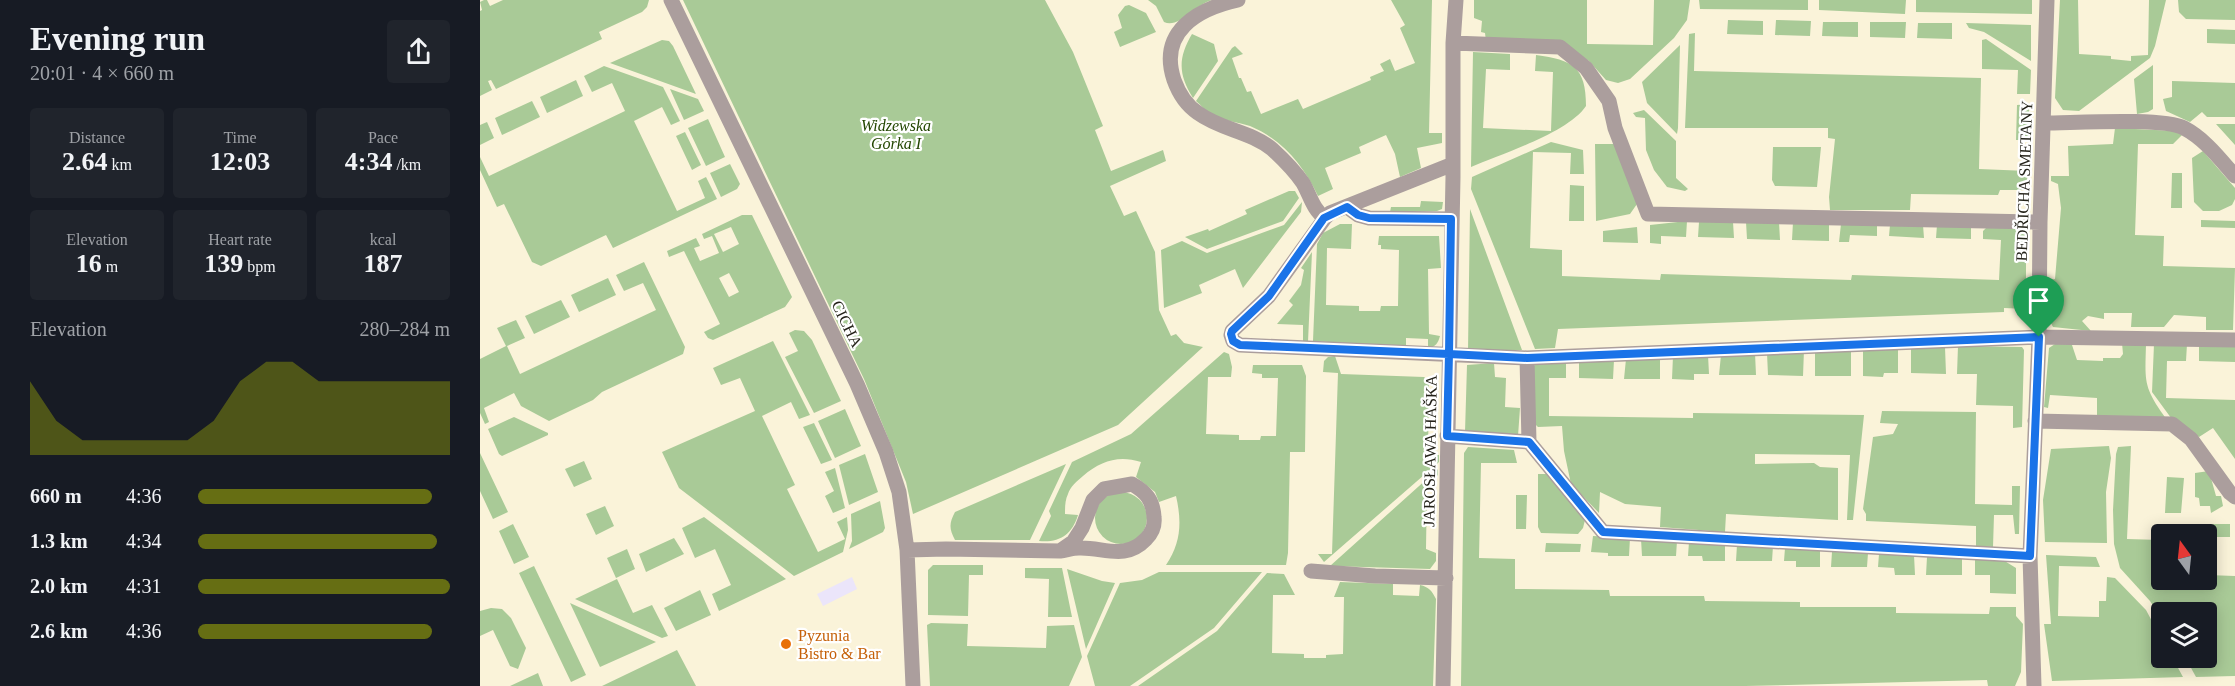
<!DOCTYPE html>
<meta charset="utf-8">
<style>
:root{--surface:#171b24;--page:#20242c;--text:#f1f3f6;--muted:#9ea1a6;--accent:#666e13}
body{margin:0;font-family:"Times New Roman",serif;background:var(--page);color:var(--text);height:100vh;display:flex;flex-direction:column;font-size:22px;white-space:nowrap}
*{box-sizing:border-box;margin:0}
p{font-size:20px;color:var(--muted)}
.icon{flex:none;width:33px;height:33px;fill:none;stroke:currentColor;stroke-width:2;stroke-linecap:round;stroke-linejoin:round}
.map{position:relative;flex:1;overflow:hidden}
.details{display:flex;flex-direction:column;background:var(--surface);width:480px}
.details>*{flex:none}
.needle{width:39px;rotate:345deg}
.controls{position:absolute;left:1671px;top:524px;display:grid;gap:12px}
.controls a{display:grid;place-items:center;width:66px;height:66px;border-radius:6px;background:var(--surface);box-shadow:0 3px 15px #0003;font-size:30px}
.pin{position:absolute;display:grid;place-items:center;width:51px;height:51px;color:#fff;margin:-62px -26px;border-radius:50% 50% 50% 0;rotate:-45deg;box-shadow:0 0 6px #0007}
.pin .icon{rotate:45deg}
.round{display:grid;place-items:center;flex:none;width:63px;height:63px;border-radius:6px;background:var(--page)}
.headline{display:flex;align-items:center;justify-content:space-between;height:102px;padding:0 30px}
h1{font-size:33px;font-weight:600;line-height:45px}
.metrics{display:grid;grid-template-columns:repeat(3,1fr);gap:9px;height:102px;padding:6px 30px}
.metrics div{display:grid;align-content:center;border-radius:6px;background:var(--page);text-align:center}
.metrics b{font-size:26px;font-weight:600}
.metrics small{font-size:16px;font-weight:400}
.metrics p{font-size:16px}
.chart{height:168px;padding:12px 30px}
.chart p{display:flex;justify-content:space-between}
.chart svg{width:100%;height:108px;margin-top:6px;fill:var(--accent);opacity:.7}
ul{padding:0 30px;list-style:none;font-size:20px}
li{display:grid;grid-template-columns:96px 72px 1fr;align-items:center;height:45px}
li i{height:15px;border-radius:8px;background:var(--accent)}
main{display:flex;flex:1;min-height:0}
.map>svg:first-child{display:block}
</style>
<main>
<section class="details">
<div class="headline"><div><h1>Evening run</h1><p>20:01 · 4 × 660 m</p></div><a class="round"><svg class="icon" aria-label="share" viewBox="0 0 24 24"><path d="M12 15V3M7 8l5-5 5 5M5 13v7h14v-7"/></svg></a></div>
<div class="metrics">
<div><p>Distance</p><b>2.64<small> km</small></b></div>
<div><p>Time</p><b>12:03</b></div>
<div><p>Pace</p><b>4:34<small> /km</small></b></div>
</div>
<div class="metrics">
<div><p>Elevation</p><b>16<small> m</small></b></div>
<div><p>Heart rate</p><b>139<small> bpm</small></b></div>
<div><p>kcal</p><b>187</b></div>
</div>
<div class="chart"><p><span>Elevation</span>280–284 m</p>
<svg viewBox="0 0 160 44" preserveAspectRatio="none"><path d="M0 44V14L10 30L20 38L30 38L40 38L50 38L60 38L70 30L80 14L90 6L100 6L110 14L120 14L130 14L140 14L150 14L160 14V44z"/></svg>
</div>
<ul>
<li><b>660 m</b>4:36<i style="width:93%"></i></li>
<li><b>1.3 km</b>4:34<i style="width:95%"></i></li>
<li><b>2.0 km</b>4:31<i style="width:100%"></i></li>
<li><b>2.6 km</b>4:36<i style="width:93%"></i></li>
</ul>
</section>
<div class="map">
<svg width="1755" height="686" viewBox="0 0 1755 686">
<rect width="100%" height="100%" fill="#faf3d9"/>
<!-- industrial -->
<path fill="#ebe5fa" d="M 372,577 L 377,589 L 343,606 L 337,594 Z"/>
<!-- green -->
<path fill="#a9ca97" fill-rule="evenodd" d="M 4,0 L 7,0 L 10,6 L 23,0 L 169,0 L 167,7 L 162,12 L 119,32 L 122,39 L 16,89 L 11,80 L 8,81 L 12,90 L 0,96 L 0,11 L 2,10 L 0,2 Z
M 203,0 L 565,0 L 593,52 L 623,126 L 615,130 L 631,171 L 683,150 L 686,161 L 630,186 L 644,216 L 656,211 L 675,252 L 679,310 L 691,336 L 696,334 L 704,343 L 723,347 L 638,425 L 433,514 L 426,482 L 384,379 Z
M 668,0 L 732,0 C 714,5 699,29 684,22 L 676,6 Z
M 911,0 L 952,0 L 949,133 L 962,133 L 962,143 L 937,148 L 941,168 L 920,177 L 915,154 L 906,135 L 879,147 L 881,153 L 845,168 L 853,189 L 838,196 C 823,165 803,140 770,126 C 758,122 745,121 734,116 C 727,113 721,105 716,101 L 752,48 L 755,46 L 763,54 L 752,58 L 759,78 L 761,78 L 767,92 L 771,91 L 781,114 L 818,99 L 823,109 L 891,80 L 890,77 L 904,71 L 900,64 L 910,59 L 915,71 L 935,63 L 920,28 L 925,25 Z
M 994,0 L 1107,0 L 1107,44 L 1173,45 L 1174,0 L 1210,0 L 1207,20 L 1194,38 L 1150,79 L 1138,83 L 1126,80 L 1109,61 L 1087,47 L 1006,41 L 1005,33 L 1001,32 L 1002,21 L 994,18 Z
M 1219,0 L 1328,0 L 1328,10 L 1220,9 Z
M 1339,0 L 1426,0 L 1425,14 L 1339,10 Z
M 1436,0 L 1552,0 L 1552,14 L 1436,12 Z
M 1580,0 L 1598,0 L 1599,54 L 1631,56 L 1631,59 L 1651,61 L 1651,56 L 1668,55 L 1669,0 L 1686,0 L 1675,46 L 1670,58 L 1599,111 L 1583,110 L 1575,98 Z
M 1698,0 L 1755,0 L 1755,20 L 1706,19 L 1699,12 Z
M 649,5 L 666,13 L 676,32 L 640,47 L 634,32 L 642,28 L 638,15 L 645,6 Z
M 1248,20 L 1283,21 L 1283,35 L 1247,34 Z
M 1296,20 L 1331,21 L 1330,36 L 1295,35 Z
M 1343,22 L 1378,22 L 1378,37 L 1342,36 Z
M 1390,22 L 1426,22 L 1425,38 L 1390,37 Z
M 1438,23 L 1472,23 L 1472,39 L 1437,38 Z
M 1486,23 L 1551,25 L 1551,61 L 1504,32 L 1489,28 Z
M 1727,29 L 1755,30 L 1755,44 L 1727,43 Z
M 1215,33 L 1214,71 L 1501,78 L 1499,169 L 1548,171 L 1546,190 L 1520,190 L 1518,195 L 1431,194 L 1430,210 L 1350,210 L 1349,197 L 1355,139 L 1348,138 L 1348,128 L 1205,128 L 1209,34 Z
M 712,34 L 734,44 L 738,61 L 713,98 C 698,74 698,58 712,34 Z
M 1506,39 L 1551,70 L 1550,94 L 1537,94 L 1538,70 L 1502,69 L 1502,40 Z
M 182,40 L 189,41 L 193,46 L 216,94 L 130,63 Z
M 1200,45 L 1198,128 L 1197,134 L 1167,103 L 1162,82 Z
M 993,52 L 1030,54 L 1030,70 L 1006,69 L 1003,128 L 1071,131 L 1073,72 L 1055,71 L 1056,55 C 1093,60 1106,67 1106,106 C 1088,133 1021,154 991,167 Z
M 1673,65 L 1673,109 L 1668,112 L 1657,114 L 1654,79 Z
M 124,66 L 183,87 L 200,121 L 191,125 L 182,107 L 154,121 L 197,211 L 225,198 L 218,181 L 226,177 L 237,199 L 133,248 L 126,235 L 61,266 L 52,262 L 24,204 L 17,207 L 0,170 L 0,157 L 9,176 L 145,111 L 132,83 L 112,92 L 104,76 Z
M 96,80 L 103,96 L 67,113 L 60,97 Z
M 1692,81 L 1755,83 L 1755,117 L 1727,117 L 1722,112 L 1710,122 L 1686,111 L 1683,99 L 1692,97 Z
M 190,89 L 218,99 L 224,111 L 204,120 Z
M 52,101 L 60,117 L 22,135 L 15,118 Z
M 1549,104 L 1549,140 L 1536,140 L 1537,105 Z
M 1164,110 L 1196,141 L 1196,178 L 1208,189 L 1205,191 L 1187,187 L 1174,170 L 1166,150 L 1165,118 L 1156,117 L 1153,113 Z
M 228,119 L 245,157 L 226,166 L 208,128 Z
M 7,122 L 14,138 L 0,145 L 0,125 Z
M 1736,124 L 1755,124 L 1755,145 Z
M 1635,128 L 1695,131 L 1702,135 L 1693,144 L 1658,144 L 1655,235 L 1684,236 L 1683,266 L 1755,268 L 1753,330 L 1726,330 L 1726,317 L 1694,315 L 1684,327 L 1651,327 L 1652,313 L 1624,313 L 1624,319 L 1608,316 L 1602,321 L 1611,331 L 1573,327 L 1568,317 L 1572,317 L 1573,295 L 1568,291 L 1569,280 L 1575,279 L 1581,208 L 1578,184 L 1571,181 L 1571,176 L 1589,176 L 1588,146 L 1633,144 Z
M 205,132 L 221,165 L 212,170 L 196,136 Z
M 1071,142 L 1103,150 L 1104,174 L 1090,174 L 1091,153 L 1053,152 L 1050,248 L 1082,250 L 1082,276 L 1180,280 L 1181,274 L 1371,280 L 1372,275 L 1519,280 L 1521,240 L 1503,239 L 1503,231 L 1508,226 L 1538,229 L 1546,235 L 1546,309 L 1524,308 L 1524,312 L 1078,329 L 1075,348 L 1055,349 L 991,189 L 992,177 Z
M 1115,144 L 1134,144 L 1157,204 L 1150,214 L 1116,221 Z
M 1293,147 L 1341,147 L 1337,187 L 1295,186 L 1292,180 Z
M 1723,151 L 1755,188 L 1755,199 L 1752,205 L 1739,211 L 1723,211 L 1714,202 L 1712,158 Z
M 250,164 L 260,184 L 257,189 L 241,197 L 230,173 Z
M 1692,173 L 1702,173 L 1702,208 L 1691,208 Z
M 1090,185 L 1104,186 L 1104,221 L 1089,221 Z
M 809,191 L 815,191 L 819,198 L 803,221 L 727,249 L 705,237 L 728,229 L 729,231 L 767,214 L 765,210 Z
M 941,201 L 963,202 L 962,209 L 957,211 L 910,212 L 911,207 L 940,207 Z
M 822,202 L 821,212 L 763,288 L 755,269 L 719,285 L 722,293 L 684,308 L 681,250 L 702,241 L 727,253 L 804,225 Z
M 990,209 L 1042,350 L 988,351 Z
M 262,215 L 272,215 L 312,297 L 305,307 L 233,340 L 228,338 L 224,332 L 240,324 L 204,251 L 189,257 L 187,251 L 216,238 L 220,246 L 214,248 L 220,261 L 239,253 L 232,236 L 224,239 L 222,234 ZM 251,227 L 259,244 L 243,252 L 234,234 ZM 249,273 L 259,292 L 249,297 L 239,278 Z
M 1721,220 L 1755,221 L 1755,228 L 1721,227 Z
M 1207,221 L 1206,237 L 1181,236 L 1181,244 L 1170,243 L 1170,225 Z
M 1219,222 L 1253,222 L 1254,238 L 1218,237 Z
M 1266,222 L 1299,222 L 1300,240 L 1267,239 Z
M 1313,222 L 1349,223 L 1349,241 L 1312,240 Z
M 860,224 L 872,224 L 871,249 L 847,248 L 846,305 L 879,306 L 879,311 L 900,311 L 901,306 L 918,306 L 919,250 L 901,249 L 901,245 L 898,245 L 899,236 L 959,236 L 961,268 L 948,269 L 949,334 L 960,336 C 958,343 956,347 948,348 L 948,339 L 926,338 L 926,347 L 833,341 L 837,244 L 843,233 Z
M 1361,224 L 1397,224 L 1397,236 L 1370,235 L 1369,242 L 1359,242 Z
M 1410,225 L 1443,225 L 1444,238 L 1409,236 Z
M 1457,225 L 1491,226 L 1491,239 L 1456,238 Z
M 1157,227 L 1158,243 L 1123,242 L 1123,231 Z
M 832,252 L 828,342 L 823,342 L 823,325 L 797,324 L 813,305 L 809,301 L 821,285 L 824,270 L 821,268 Z
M 164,262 L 205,347 L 203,354 L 122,392 L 113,400 L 69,421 L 41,406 L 34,393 L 4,408 L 9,422 L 5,424 L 0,413 L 0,359 L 26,346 L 17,328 L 36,320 L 45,338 L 27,346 L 40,374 L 176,310 L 163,283 L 144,291 L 136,275 Z
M 128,278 L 136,295 L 99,312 L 91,295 Z
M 81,300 L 90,317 L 54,334 L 45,316 Z
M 315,330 L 324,331 L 332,340 L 361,401 L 334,413 L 305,357 L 318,351 L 309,333 Z
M 293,341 L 330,415 L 319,419 L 311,402 L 282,416 L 315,485 L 307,489 L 338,552 L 365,539 L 357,522 L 367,517 L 368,530 L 363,552 L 314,576 L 199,488 L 182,452 L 275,411 L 260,378 L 241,385 L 233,368 Z
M 1586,343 L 1592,345 L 1597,360 L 1623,361 L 1623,358 L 1640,358 L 1643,354 L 1642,343 L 1666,344 C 1665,383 1663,387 1687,420 L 1617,416 L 1617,398 L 1570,395 L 1568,408 L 1564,407 L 1569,348 L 1575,344 Z
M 1674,344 L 1707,344 L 1706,361 L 1687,361 L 1686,398 L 1755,400 L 1755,459 L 1733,428 L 1719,437 L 1694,422 L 1672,392 Z
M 1719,344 L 1755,345 L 1755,362 L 1719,361 Z
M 1478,346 L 1542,347 L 1544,350 L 1542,427 L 1533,428 L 1533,406 L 1496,405 L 1497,374 L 1477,374 Z
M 1431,347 L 1465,347 L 1466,374 L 1431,373 Z
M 1418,348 L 1418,373 L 1404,373 L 1403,377 L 1383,376 L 1383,349 Z
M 1371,349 L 1371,376 L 1335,376 L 1335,351 Z
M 1324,350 L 1323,376 L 1288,375 L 1287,353 Z
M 744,352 L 749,354 L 752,367 L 751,377 L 728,377 L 726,434 L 759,435 L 759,440 L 780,440 L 781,436 L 796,436 L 798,378 L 782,378 L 782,374 L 772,373 L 773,365 L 822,365 L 826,376 L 825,452 L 810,452 L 808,553 L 806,565 L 686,565 C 701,543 702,522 696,496 L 679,502 L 675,492 L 656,477 L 661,462 C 638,455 621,461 603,476 C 597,481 590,487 588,494 C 585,500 585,507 585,514 L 598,515 C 592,535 579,543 559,541 L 571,516 L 569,511 L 592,462 L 651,434 Z
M 1275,353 L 1276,375 L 1239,375 L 1241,355 Z
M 1228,355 L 1229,374 L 1214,374 L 1214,380 L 1192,379 L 1193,356 Z
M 855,356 L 861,374 L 944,377 L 949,381 L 948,454 L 959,455 L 959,462 L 844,562 L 838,554 L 852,554 L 858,373 L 843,372 L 844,361 L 848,357 Z
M 1180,358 L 1180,379 L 1144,379 L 1146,359 Z
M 1134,360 L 1133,379 L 1099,378 L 1099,361 Z
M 1086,361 L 1086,378 L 1069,378 L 1069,416 L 1213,418 L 1213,413 L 1384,415 L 1373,520 L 1367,520 L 1370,455 L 1275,454 L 1275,464 L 1334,463 L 1340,467 L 1358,468 L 1358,520 L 1246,514 L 1245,532 L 1180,527 L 1181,507 L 1145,504 L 1120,492 L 1119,513 L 1091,484 L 1084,451 L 1082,426 L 1058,427 L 1052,421 L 1053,367 L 1057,362 Z
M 1014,363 L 1015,377 L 1026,378 L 1025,407 L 1040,408 L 1038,436 L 985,432 L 987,365 Z
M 365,409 L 381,446 L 355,458 L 338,421 Z
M 1402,411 L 1496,412 L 1495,504 L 1532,505 L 1532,486 L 1540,486 L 1539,534 L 1535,534 L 1533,515 L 1514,515 L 1513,547 L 1496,546 L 1496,526 L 1386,521 L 1386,514 L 1383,509 L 1393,437 L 1413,434 L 1418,424 L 1400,423 Z
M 34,417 L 68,433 L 68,435 L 22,456 L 19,454 L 8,429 Z
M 334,423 L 352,460 L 341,464 L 323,427 Z
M 1629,446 L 1631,458 L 1626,492 L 1627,543 L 1565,542 L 1563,500 L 1571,449 Z
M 1651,446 L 1647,539 L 1681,540 L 1682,579 L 1726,579 L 1727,575 L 1755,576 L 1755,676 L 1716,677 L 1705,657 L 1726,657 L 1726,612 L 1682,612 L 1681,618 L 1670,601 L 1640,568 L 1634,544 L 1633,510 L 1636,454 L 1638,447 Z
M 988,447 L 1034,450 L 1037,463 L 1001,463 L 999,558 L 1035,559 L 1035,589 L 1129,590 L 1130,596 L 1224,596 L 1225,601 L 1320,602 L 1320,607 L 1416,607 L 1416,613 L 1509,614 L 1510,607 L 1536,607 L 1536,616 L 1543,624 L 1541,672 L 1535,686 L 1508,686 L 1507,680 L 1265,686 L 981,686 L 984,453 Z
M 0,453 L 28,512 L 13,519 L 0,491 Z
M 385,454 L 398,492 L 369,505 L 359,465 Z
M 104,461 L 112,479 L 94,487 L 85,469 Z
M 586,464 L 550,540 L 475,540 C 469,529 469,523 475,512 Z
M 355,468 L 365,508 L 353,513 L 345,496 L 354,491 L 345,472 Z
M 958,469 L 958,475 L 947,484 L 946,549 L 956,553 L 956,561 L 950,569 L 850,566 Z
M 1729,471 L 1736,496 L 1741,496 L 1743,506 L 1731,513 L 1730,506 L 1720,506 L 1719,498 L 1715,497 L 1715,473 Z
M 1058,474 L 1066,474 L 1105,520 L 1103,528 L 1098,534 L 1061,533 L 1058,527 Z
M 1687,477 L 1704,478 L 1701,513 L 1685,513 Z
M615 518a26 26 0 1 1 52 0a26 26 0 1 1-52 0Z
M 1036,495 L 1047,495 L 1046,529 L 1036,529 Z
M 400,501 L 405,528 L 403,532 L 369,549 L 372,541 L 371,514 Z
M 125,506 L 134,526 L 116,535 L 106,514 Z
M 224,517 L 306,579 L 239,611 L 232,594 L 251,585 L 235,549 L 215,558 L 202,528 Z
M 33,524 L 49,557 L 34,564 L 19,531 Z
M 1715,524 L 1750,524 L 1750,537 L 1727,537 L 1726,534 L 1714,534 Z
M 1113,536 L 1150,538 L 1149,556 L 1128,556 L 1128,553 L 1111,552 Z
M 194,538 L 204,554 L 166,572 L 159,554 Z
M 1161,539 L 1197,541 L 1196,556 L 1162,556 Z
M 1209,542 L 1245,543 L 1245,561 L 1223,561 L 1222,556 L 1208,556 Z
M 1066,543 L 1101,544 L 1100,552 L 1065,552 Z
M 1257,545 L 1293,546 L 1292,561 L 1256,561 Z
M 1305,548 L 1340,550 L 1340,567 L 1316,567 L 1316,561 L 1304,561 Z
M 147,549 L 155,569 L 136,578 L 127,558 Z
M 1352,552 L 1388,553 L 1387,567 L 1351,567 Z
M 1399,554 L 1434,555 L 1435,575 L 1415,575 L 1414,568 L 1398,567 Z
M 1566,555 L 1616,557 L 1620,567 L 1579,566 L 1578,616 L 1619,617 L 1619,601 L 1626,601 L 1627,577 L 1635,578 L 1666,610 L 1681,638 L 1682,657 L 1692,657 L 1703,677 L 1572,681 L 1564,624 L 1571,624 Z
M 1447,557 L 1482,559 L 1482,575 L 1446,575 Z
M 1495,559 L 1523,560 L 1536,568 L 1536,594 L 1510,593 L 1510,575 L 1495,575 Z
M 453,565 L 503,565 L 503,575 L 489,575 L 488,616 L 448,615 L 448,570 Z
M 54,566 L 106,675 L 91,682 L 39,573 Z
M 545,568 L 582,568 L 592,617 L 568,617 L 569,579 L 545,578 Z
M 587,569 L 622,581 L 635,583 L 606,649 Z
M 679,572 L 782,572 L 734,628 L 650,686 L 615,686 L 607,656 L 640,583 L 662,580 Z
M 787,573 L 804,574 L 815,595 L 793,595 L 792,653 L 824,654 L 824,658 L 846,658 L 846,655 L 863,654 L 864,597 L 854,597 L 860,582 L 913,584 L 913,595 L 939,596 L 940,585 C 949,587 952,591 956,599 L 953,686 L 658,686 L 737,631 Z
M 137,579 L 153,613 L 172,605 L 188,636 L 182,638 L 95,599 Z
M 220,590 L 231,615 L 196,631 L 184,608 Z
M 90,603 L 176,642 L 120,667 Z
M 11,608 L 22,609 L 31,618 L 46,648 L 38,669 L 30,666 L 13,630 L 0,636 L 0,611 Z
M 451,623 L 488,624 L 487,646 L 566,648 L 567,626 L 594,625 L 602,657 L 589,686 L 450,686 L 447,625 Z
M 197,650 L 216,686 L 122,686 Z
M 58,673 L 63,686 L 30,686 Z"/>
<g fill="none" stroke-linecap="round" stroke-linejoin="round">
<!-- street -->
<path stroke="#ab9e9d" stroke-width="15" d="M 191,0 L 377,384 L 406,452 L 419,492 L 427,550 L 433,686
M 758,0 C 717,9 678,32 694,80 C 699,94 706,105 718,113 C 741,130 770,131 792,149 C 804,160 814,170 823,183 C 830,195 833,210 845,218 L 850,213 L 973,164
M 973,43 L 1080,47 L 1106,68 L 1129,101 L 1135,128 L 1168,214 L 1560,222
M 1564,123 C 1593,123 1683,117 1704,128 C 1725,139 1740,159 1755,176
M 867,207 L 878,215 L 889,218 L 971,219
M 845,218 L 789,296 L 752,331 L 751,335 L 753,341 L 760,345 L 1047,358 L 1559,337 L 1755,340
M 1047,358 L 1049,442
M 1555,421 L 1692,424 L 1711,439 L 1750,493 L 1755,497
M 967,436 L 1049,442 L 1123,532 L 1550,556
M 427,550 L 466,549 L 580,551 C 587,550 593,548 599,548 C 624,547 645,561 666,539 C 672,533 675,525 674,517 C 673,500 666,492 652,484 L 624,489 L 613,500 L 602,528 L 593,542 L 580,551
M 831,571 L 895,576 L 966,578
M 963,686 L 973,177 L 973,43 L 976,0
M 1554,686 L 1550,556 L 1559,337 L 1560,222 L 1567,0"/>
</g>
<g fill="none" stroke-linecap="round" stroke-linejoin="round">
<defs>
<path id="route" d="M 1559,337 L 1047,358 L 969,354 L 971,219 L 889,218 L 878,215 L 867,207 L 844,218 L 789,296 L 752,331 L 751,334 L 753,341 L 760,345 L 969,354 L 967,436 L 1049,442 L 1123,532 L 1550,556 L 1559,337"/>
</defs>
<!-- route casing -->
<use href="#route" stroke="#fff" stroke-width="12"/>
<!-- route -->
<use href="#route" stroke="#1a73e8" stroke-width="8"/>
</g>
<!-- markers -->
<circle fill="#e8710a" stroke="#fff" stroke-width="2" cx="306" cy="644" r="6"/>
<g text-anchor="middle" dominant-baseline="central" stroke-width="4.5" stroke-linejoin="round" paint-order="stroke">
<!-- park labels -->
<g font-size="16" font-style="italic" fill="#224601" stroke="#fff">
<text x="416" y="125">Widzewska<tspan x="416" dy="18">Górka I</tspan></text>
</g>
<!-- street labels -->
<g font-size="16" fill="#242219" stroke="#fff">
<text transform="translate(1544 181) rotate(-88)">BEDŘICHA SMETANY</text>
<text transform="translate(367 324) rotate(64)">CICHA</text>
<text transform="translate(950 451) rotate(-89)">JAROSŁAWA HAŠKA</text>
</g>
<!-- food labels -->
<g font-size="16" fill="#c56008" stroke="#fff" text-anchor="start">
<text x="318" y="635">Pyzunia<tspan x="318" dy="18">Bistro &amp; Bar</tspan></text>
</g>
</g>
</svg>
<div class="controls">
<a><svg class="needle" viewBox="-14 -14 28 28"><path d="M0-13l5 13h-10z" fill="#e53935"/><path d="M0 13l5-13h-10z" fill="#9ea1a6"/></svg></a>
<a><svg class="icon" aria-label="layers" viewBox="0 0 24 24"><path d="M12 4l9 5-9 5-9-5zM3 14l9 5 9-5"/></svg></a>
</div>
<div class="pin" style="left:1559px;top:337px;background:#1e9e55"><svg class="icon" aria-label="arrive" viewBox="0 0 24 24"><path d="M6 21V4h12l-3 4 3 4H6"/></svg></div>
</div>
</main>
